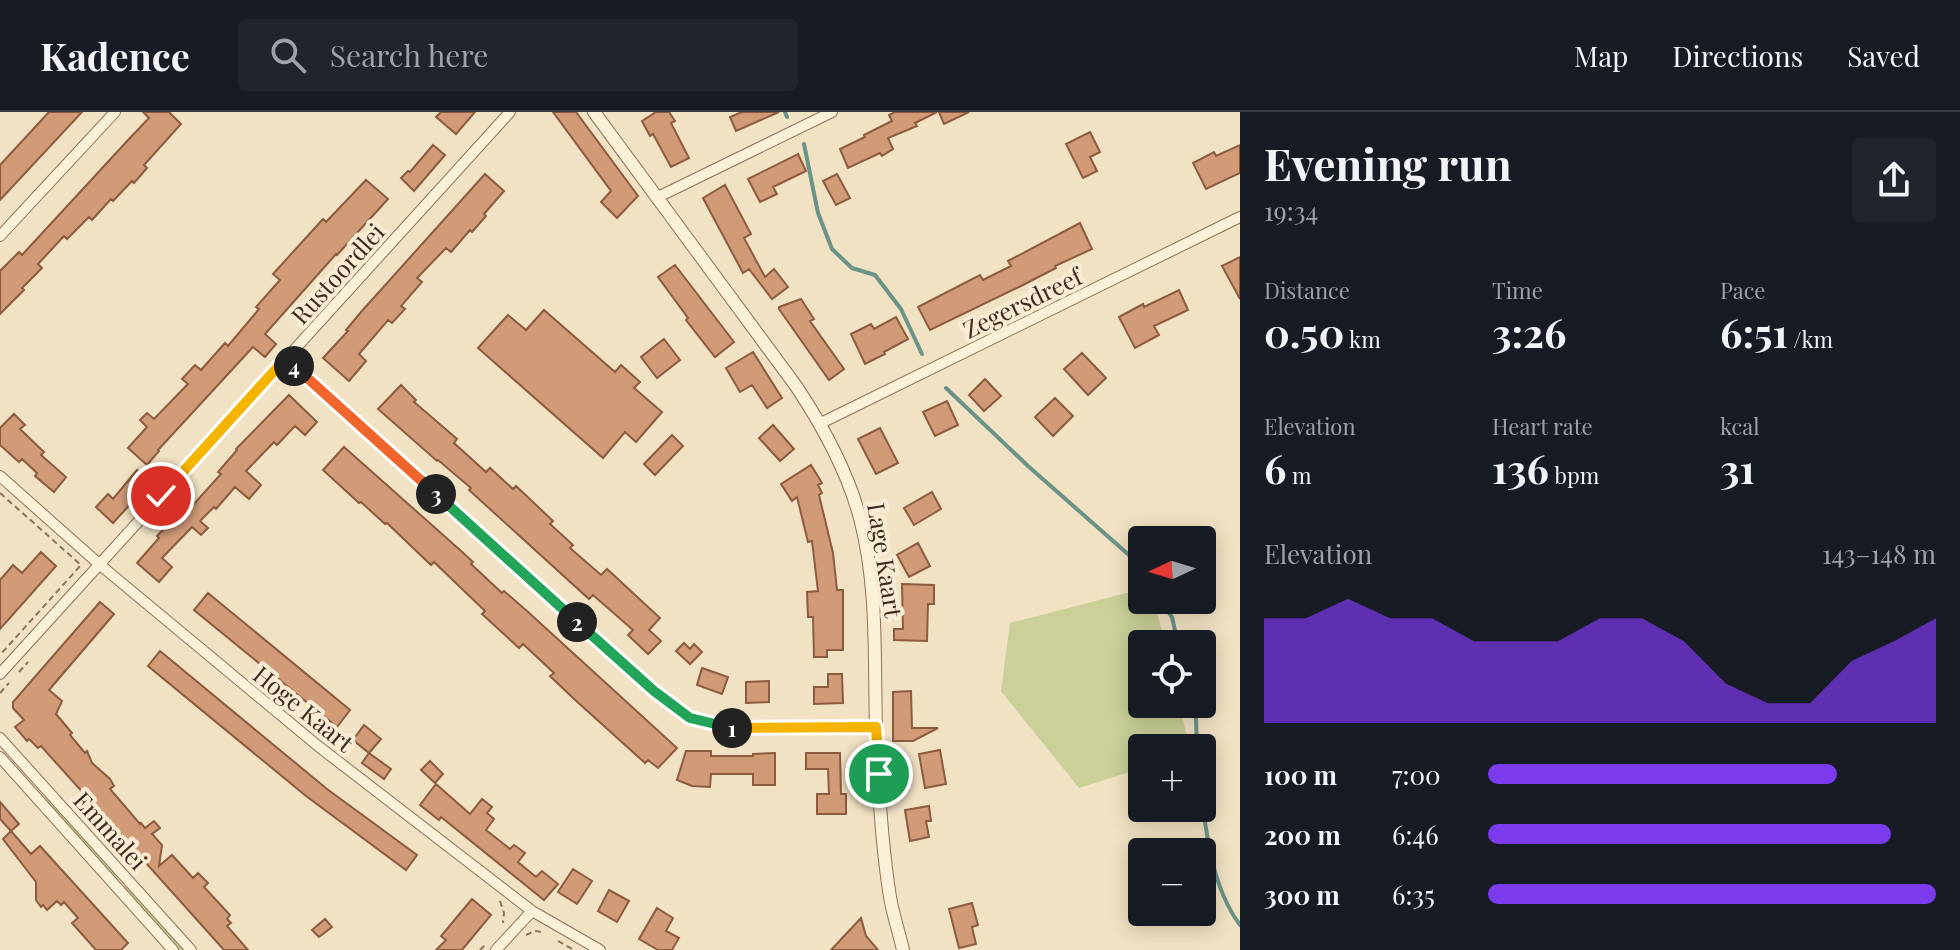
<!DOCTYPE html>
<meta charset="utf-8">
<style>
:root{--surface:#171b24;--page:#20242c;--text:#f1f3f6;--muted:#9ea1a6;--line:#363941;--accent:#7c3aed}
body{margin:0;font-family:"Playfair Display",serif;background:var(--page);color:var(--text);height:100vh;display:flex;flex-direction:column;font-size:30px;white-space:nowrap}
*{box-sizing:border-box;margin:0}
p{font-size:26px;color:var(--muted)}
.icon{flex:none;width:44px;height:44px;fill:none;stroke:currentColor;stroke-width:2;stroke-linecap:round;stroke-linejoin:round}
.map{position:relative;flex:1;overflow:hidden}
.sheet{display:flex;flex-direction:column;background:var(--surface);width:720px}
.sheet>*{flex:none}
.needle{width:52px;rotate:266deg}
.buttons{position:absolute;left:1128px;top:414px;display:grid;gap:16px}
.buttons a{display:grid;place-items:center;width:88px;height:88px;border-radius:8px;background:var(--surface);box-shadow:0 4px 20px #0003;font-size:40px}
.pin{position:absolute;display:grid;place-items:center;width:68px;height:68px;color:#fff;margin:-34px;border:4px solid #fff;border-radius:50%;box-shadow:0 2px 8px #0007}
.km{position:absolute;width:40px;height:40px;margin:-20px;border-radius:50%;background:#222;color:#fff;font-size:22px;line-height:40px;text-align:center}
.round{display:grid;place-items:center;flex:none;width:84px;height:84px;border-radius:8px;background:var(--page)}
.head{display:flex;align-items:center;justify-content:space-between;height:136px;padding:0 24px}
h1{font-size:44px;font-weight:700;line-height:60px}
.stats{display:grid;grid-template-columns:repeat(3,1fr);gap:12px;height:136px;padding:8px 24px}
.stats div{display:grid;align-content:center}
.stats b{font-size:40px;font-weight:700}
.stats small{font-size:22px;font-weight:400}
.stats p{font-size:22px}
.chart{height:224px;padding:16px 24px}
.chart p{display:flex;justify-content:space-between}
.chart svg{width:100%;height:144px;margin-top:8px;fill:var(--accent);opacity:.7}
ul{padding:0 24px;list-style:none;font-size:26px}
li{display:grid;grid-template-columns:128px 96px 1fr;align-items:center;height:60px}
li i{height:20px;border-radius:10px;background:var(--accent)}
header{display:flex;align-items:center;gap:48px;box-sizing:border-box;height:112px;padding:0 40px;background:var(--surface);border-bottom:2px solid var(--line)}
header strong{font-size:38px}
nav{display:flex;gap:44px;margin-inline-start:auto;font-size:28px}
.search{width:560px;height:72px;background:var(--page);display:flex;align-items:center;gap:20px;box-sizing:border-box;padding:0 28px;border-radius:8px;color:var(--muted);font-size:30px}
main{display:flex;flex:1;min-height:0}
.map>svg:first-child{display:block}
</style>
<header>
<strong>Kadence</strong>
<div class="search"><svg class="icon" aria-label="search" viewBox="0 0 24 24"><circle cx="10" cy="10" r="6"/><path d="M15 15l6 6"/></svg>Search here</div>
<nav><a>Map</a><a>Directions</a><a>Saved</a></nav>
</header>
<main>
<div class="map">
<svg width="1240" height="838" viewBox="0 0 1240 838">
<rect width="100%" height="100%" fill="#f1e2c4"/>
<!-- green -->
<path fill="#cad097" d="M 1142,477 L 1142,488 L 1154,488 L 1165,532 L 1142,532 L 1142,592 L 1179,592 L 1190,636 L 1142,636 L 1142,656 L 1079,676 L 1001,579 L 1010,511 Z
M 47,684 L 120,766 L 119,767 L 117,768 L 44,687 Z
M 126,773 L 129,774 L 187,838 L 178,838 L 123,775 Z"/>
<g fill="none" stroke-linecap="round" stroke-linejoin="round">
<!-- stream -->
<path stroke="#6c9388" stroke-width="4" d="M 785,0 L 787,5
M 804,32 L 818,101 L 832,137 L 852,156 L 875,163 L 901,197 L 922,242
M 946,276 L 1028,354 L 1129,443 L 1142,462
M 1160,488 L 1172,505 L 1178,532
M 1190,592 L 1196,607 L 1197,636
M 1202,687 C 1207,729 1214,778 1240,813"/>
</g>
<!-- building -->
<path fill="#d19b78" stroke="#8d5b3d" stroke-width="2" d="M 49,0 L 82,0 L 0,88 L 0,53 Z
M 143,0 L 169,0 L 181,12 L 144,53 L 147,56 L 134,71 L 132,69 L 113,89 L 111,87 L 92,108 L 89,105 L 67,127 L 64,124 L 38,152 L 42,156 L 22,176 L 24,178 L 0,202 L 0,159 L 19,140 L 22,143 L 129,27 L 149,6 Z
M 441,0 L 475,0 L 456,22 L 436,5 Z
M 553,0 L 576,0 L 638,84 L 617,106 L 601,90 L 611,79 Z
M 656,0 L 669,0 L 675,9 L 671,11 L 689,46 L 671,55 L 653,22 L 650,24 L 642,9 Z
M 742,0 L 779,0 L 736,19 L 730,5 Z
M 895,0 L 937,0 L 915,11 L 917,14 L 888,26 L 893,37 L 882,44 L 880,41 L 848,56 L 840,37 L 865,25 L 864,23 L 892,9 L 889,3 Z
M 939,0 L 969,0 L 944,12 Z
M 1090,20 L 1100,40 L 1090,45 L 1097,59 L 1083,66 L 1066,32 Z
M 433,33 L 445,43 L 414,79 L 401,66 L 408,59 L 410,60 Z
M 1240,33 L 1240,61 L 1206,77 L 1193,51 L 1214,40 L 1216,44 Z
M 798,42 L 806,59 L 773,75 L 777,82 L 760,90 L 748,67 Z
M 485,62 L 504,79 L 484,102 L 486,104 L 472,120 L 470,118 L 451,140 L 446,136 L 417,166 L 422,170 L 401,194 L 405,197 L 392,211 L 388,208 L 359,242 L 366,249 L 349,269 L 323,246 L 348,219 L 346,218 L 361,200 Z
M 837,62 L 850,86 L 836,93 L 823,69 Z
M 366,68 L 388,87 L 337,143 L 336,142 L 265,222 L 276,232 L 265,245 L 253,235 L 158,338 L 159,339 L 147,353 L 128,336 L 147,315 L 140,308 L 147,301 L 154,307 L 188,272 L 182,267 L 195,253 L 201,258 L 225,231 L 228,234 L 259,197 L 256,195 L 280,168 L 273,162 L 323,107 L 326,110 Z
M 725,73 L 751,122 L 744,126 L 765,165 L 774,157 L 788,175 L 772,187 L 749,157 L 743,161 L 703,86 Z
M 1080,111 L 1092,137 L 1055,154 L 1056,156 L 1021,174 L 930,218 L 918,195 L 980,163 L 983,168 L 1011,154 L 1008,149 Z
M 1240,145 L 1240,187 L 1222,154 Z
M 675,153 L 734,230 L 715,245 L 686,208 L 688,206 L 658,165 Z
M 1179,178 L 1188,198 L 1154,214 L 1159,223 L 1135,236 L 1119,205 L 1143,192 L 1144,195 Z
M 801,187 L 814,207 L 810,209 L 844,257 L 829,268 L 779,197 L 779,195 Z
M 544,198 L 615,260 L 621,253 L 640,270 L 634,276 L 662,300 L 636,330 L 625,320 L 603,346 L 478,236 L 508,203 L 526,218 Z
M 896,205 L 908,227 L 884,240 L 885,242 L 865,252 L 851,222 L 871,212 L 874,217 Z
M 664,227 L 680,248 L 657,266 L 641,245 Z
M 753,240 L 782,286 L 767,296 L 752,273 L 740,280 L 726,256 Z
M 1082,241 L 1106,266 L 1088,283 L 1064,257 Z
M 985,267 L 1001,284 L 984,299 L 969,283 Z
M 401,273 L 416,288 L 414,290 L 457,327 L 454,331 L 486,360 L 490,356 L 513,377 L 516,374 L 553,409 L 550,412 L 573,433 L 570,436 L 601,463 L 607,457 L 660,506 L 649,518 L 661,529 L 648,542 L 628,523 L 633,518 L 593,483 L 589,487 L 469,378 L 471,376 L 438,348 L 437,349 L 378,297 Z
M 289,283 L 317,310 L 305,323 L 295,314 L 277,333 L 274,330 L 246,359 L 261,373 L 249,387 L 235,375 L 216,397 L 214,395 L 200,409 L 208,416 L 201,423 L 192,415 L 162,446 L 172,455 L 159,470 L 137,451 L 159,426 L 157,424 L 190,389 L 194,392 L 221,362 L 218,360 L 237,338 L 236,337 Z
M 1055,286 L 1073,304 L 1053,324 L 1035,305 Z
M 947,289 L 958,313 L 935,324 L 923,300 Z
M 14,302 L 25,313 L 20,317 L 44,340 L 41,343 L 66,365 L 54,380 L 35,364 L 37,361 L 22,347 L 19,350 L 0,333 L 0,316 Z
M 773,313 L 794,337 L 780,349 L 759,326 Z
M 880,316 L 898,351 L 876,362 L 858,327 Z
M 672,323 L 683,334 L 655,363 L 644,352 Z
M 344,335 L 460,438 L 473,450 L 471,452 L 502,481 L 504,479 L 527,499 L 677,636 L 658,656 L 648,648 L 645,651 L 573,586 L 550,564 L 554,561 L 523,532 L 519,536 L 482,502 L 485,499 L 434,450 L 431,453 L 387,411 L 385,412 L 361,390 L 359,391 L 323,358 Z
M 811,353 L 822,371 L 818,373 L 822,381 L 819,383 L 833,441 L 837,478 L 843,478 L 843,538 L 827,538 L 827,545 L 814,545 L 813,505 L 808,505 L 807,480 L 818,479 L 812,429 L 808,430 L 797,385 L 792,389 L 781,372 Z
M 137,358 L 151,370 L 113,411 L 96,395 L 108,382 L 113,387 Z
M 932,380 L 941,397 L 914,413 L 904,396 Z
M 918,431 L 930,454 L 909,465 L 897,443 Z
M 41,440 L 56,454 L 0,517 L 0,468 L 13,453 L 22,461 Z
M 902,472 L 934,473 L 934,492 L 928,492 L 927,529 L 894,528 L 894,517 L 903,517 Z
M 208,481 L 350,598 L 337,615 L 194,498 Z
M 100,490 L 114,502 L 49,578 L 62,589 L 56,602 L 72,621 L 70,623 L 85,641 L 87,639 L 92,651 L 110,667 L 114,674 L 110,677 L 140,712 L 141,711 L 145,716 L 154,709 L 160,716 L 152,722 L 162,733 L 159,754 L 172,743 L 193,766 L 198,761 L 208,771 L 204,775 L 230,803 L 227,807 L 231,811 L 227,814 L 248,838 L 224,838 L 41,634 L 38,636 L 29,627 L 27,629 L 15,615 L 24,608 L 13,596 L 13,590 Z
M 684,531 L 690,537 L 694,532 L 702,540 L 690,552 L 676,539 Z
M 160,539 L 327,677 L 417,743 L 406,758 L 306,684 L 148,554 Z
M 702,556 L 728,565 L 722,582 L 697,573 Z
M 828,562 L 842,562 L 843,591 L 814,592 L 814,575 L 828,575 Z
M 769,569 L 769,590 L 746,591 L 746,570 Z
M 911,579 L 912,616 L 938,616 L 913,629 L 893,629 L 893,580 Z
M 364,613 L 381,627 L 369,641 L 353,628 Z
M 940,638 L 946,672 L 925,676 L 919,642 Z
M 686,639 L 711,639 L 711,644 L 753,644 L 753,642 L 775,641 L 775,673 L 753,673 L 753,662 L 711,662 L 710,675 L 692,674 L 677,668 Z
M 369,641 L 391,657 L 384,667 L 362,651 Z
M 806,641 L 840,641 L 841,682 L 846,682 L 846,702 L 817,702 L 817,682 L 829,682 L 828,657 L 806,657 Z
M 430,649 L 443,662 L 435,671 L 421,658 Z
M 436,672 L 470,702 L 482,687 L 492,695 L 487,701 L 494,707 L 486,718 L 510,737 L 514,733 L 525,741 L 518,750 L 536,765 L 542,759 L 558,772 L 544,788 L 441,705 L 439,708 L 420,693 Z
M 0,690 L 19,712 L 11,719 L 0,707 Z
M 929,694 L 931,709 L 926,709 L 929,725 L 910,729 L 905,698 Z
M 11,719 L 31,742 L 40,734 L 128,831 L 121,838 L 96,838 L 72,811 L 78,806 L 64,790 L 61,793 L 57,789 L 47,798 L 43,793 L 41,795 L 36,788 L 36,770 L 3,727 Z
M 573,757 L 592,769 L 577,792 L 558,780 Z
M 609,778 L 629,789 L 617,810 L 598,799 Z
M 472,787 L 491,803 L 462,838 L 436,838 L 446,828 L 441,824 Z
M 972,791 L 978,813 L 972,815 L 976,832 L 959,836 L 949,797 Z
M 657,796 L 673,806 L 666,819 L 679,826 L 672,838 L 658,838 L 639,827 Z
M 861,806 L 866,824 L 878,838 L 831,838 Z
M 325,807 L 332,815 L 319,825 L 312,818 Z"/>
<g fill="none" stroke-linecap="round" stroke-linejoin="round">
<defs>
<path id="minor" d="M 658,85 L 832,0
M 0,124 L 115,0
M 285,247 L 654,579 L 690,606 L 728,615 L 876,615
M 821,311 L 1240,105
M 0,364 L 99,452 L 318,634 L 532,799 L 600,838
M 0,562 L 510,0
M 0,626 L 191,838
M 0,645 L 173,838
M 496,838 L 532,799"/>
<path id="tertiary" d="M 594,0 L 796,274 C 824,316 849,362 861,410 C 878,477 874,547 876,616 C 878,672 881,729 890,785 C 893,803 899,820 903,838"/>
</defs>
<!-- minor casing -->
<use href="#minor" stroke="#8d7359" stroke-width="12"/>
<!-- tertiary casing -->
<use href="#tertiary" stroke="#8d7359" stroke-width="14"/>
<!-- path -->
<path stroke="#8d7359" stroke-width="2" stroke-dasharray="6 4" stroke-linecap="butt" d="M 0,381 L 81,453 L 0,543
M 19,560 L 28,550
M 0,581 L 9,571
M 500,789 L 504,801 L 503,811
M 526,823 L 535,819 L 542,820
M 558,829 L 574,838
M 480,838 L 486,832"/>
<!-- minor -->
<use href="#minor" stroke="#fbf0d8" stroke-width="10"/>
<!-- tertiary -->
<use href="#tertiary" stroke="#fbf0d8" stroke-width="12"/>
</g>
<g fill="none" stroke-linecap="round" stroke-linejoin="round">
<defs>
<path id="split-1" d="M 732,616 L 876,615 L 879,662"/>
<path id="split-2" d="M 577,510 L 654,579 L 690,606 L 732,616"/>
<path id="split-3" d="M 436,382 L 577,510"/>
<path id="split-4" d="M 294,254 L 436,382"/>
<path id="split-5" d="M 161,384 L 285,247 L 294,254"/>
</defs>
<!-- split-1 casing -->
<use href="#split-1" stroke="#fff" stroke-width="16"/>
<!-- split-2 casing -->
<use href="#split-2" stroke="#fff" stroke-width="16"/>
<!-- split-3 casing -->
<use href="#split-3" stroke="#fff" stroke-width="16"/>
<!-- split-4 casing -->
<use href="#split-4" stroke="#fff" stroke-width="16"/>
<!-- split-5 casing -->
<use href="#split-5" stroke="#fff" stroke-width="16"/>
<!-- split-1 -->
<use href="#split-1" stroke="#f5b400" stroke-width="10"/>
<!-- split-2 -->
<use href="#split-2" stroke="#22a559" stroke-width="10"/>
<!-- split-3 -->
<use href="#split-3" stroke="#22a559" stroke-width="10"/>
<!-- split-4 -->
<use href="#split-4" stroke="#f0652b" stroke-width="10"/>
<!-- split-5 -->
<use href="#split-5" stroke="#f5b400" stroke-width="10"/>
</g>
<g text-anchor="middle" dominant-baseline="central" stroke-width="8" stroke-linejoin="round" paint-order="stroke">
<!-- street labels -->
<g font-size="24" fill="#3c2c1e" stroke="#f8edd4">
<text transform="translate(337 161) rotate(-48)">Rustoordlei</text>
<text transform="translate(1022 190) rotate(-26)">Zegersdreef</text>
<text transform="translate(886 448) rotate(81)">Lage Kaart</text>
<text transform="translate(304 596) rotate(39)">Hoge Kaart</text>
<text transform="translate(111 718) rotate(48)">Emmalei</text>
</g>
</g>
</svg>
<div class="buttons">
<a><svg class="needle" viewBox="-14 -14 28 28"><path d="M0-13l5 13h-10z" fill="#e53935"/><path d="M0 13l5-13h-10z" fill="#9ea1a6"/></svg></a>
<a><svg class="icon" aria-label="locate" viewBox="0 0 24 24"><circle cx="12" cy="12" r="6"/><path d="M12 2v4M12 18v4M2 12h4M18 12h4"/></svg></a>
<a>+</a>
<a>−</a>
</div>
<div class="pin" style="left:879px;top:662px;background:#1e9e55"><svg class="icon" aria-label="arrive" viewBox="0 0 24 24"><path d="M6 21V4h12l-3 4 3 4H6"/></svg></div>
<div class="pin" style="left:161px;top:384px;background:#d93025"><svg class="icon" aria-label="check" viewBox="0 0 24 24"><path d="M5 12l5 5 9-10"/></svg></div>
<b class="km" style="left:732px;top:616px">1</b>
<b class="km" style="left:577px;top:510px">2</b>
<b class="km" style="left:436px;top:382px">3</b>
<b class="km" style="left:294px;top:254px">4</b>
</div>
<section class="sheet">
<div class="head"><div><h1>Evening run</h1><p>19:34</p></div><a class="round"><svg class="icon" aria-label="share" viewBox="0 0 24 24"><path d="M12 15V3M7 8l5-5 5 5M5 13v7h14v-7"/></svg></a></div>
<div class="stats">
<div><p>Distance</p><b>0.50<small> km</small></b></div>
<div><p>Time</p><b>3:26</b></div>
<div><p>Pace</p><b>6:51<small> /km</small></b></div>
</div>
<div class="stats">
<div><p>Elevation</p><b>6<small> m</small></b></div>
<div><p>Heart rate</p><b>136<small> bpm</small></b></div>
<div><p>kcal</p><b>31</b></div>
</div>
<div class="chart"><p><span>Elevation</span>143–148 m</p>
<svg viewBox="0 0 160 44" preserveAspectRatio="none"><path d="M0 44V12L10 12L20 6L30 12L40 12L50 19L60 19L70 19L80 12L90 12L100 19L110 32L120 38L130 38L140 25L150 19L160 12V44z"/></svg>
</div>
<ul>
<li><b>100 m</b>7:00<i style="width:78%"></i></li>
<li><b>200 m</b>6:46<i style="width:90%"></i></li>
<li><b>300 m</b>6:35<i style="width:100%"></i></li>
</ul>
</section>
</main>
